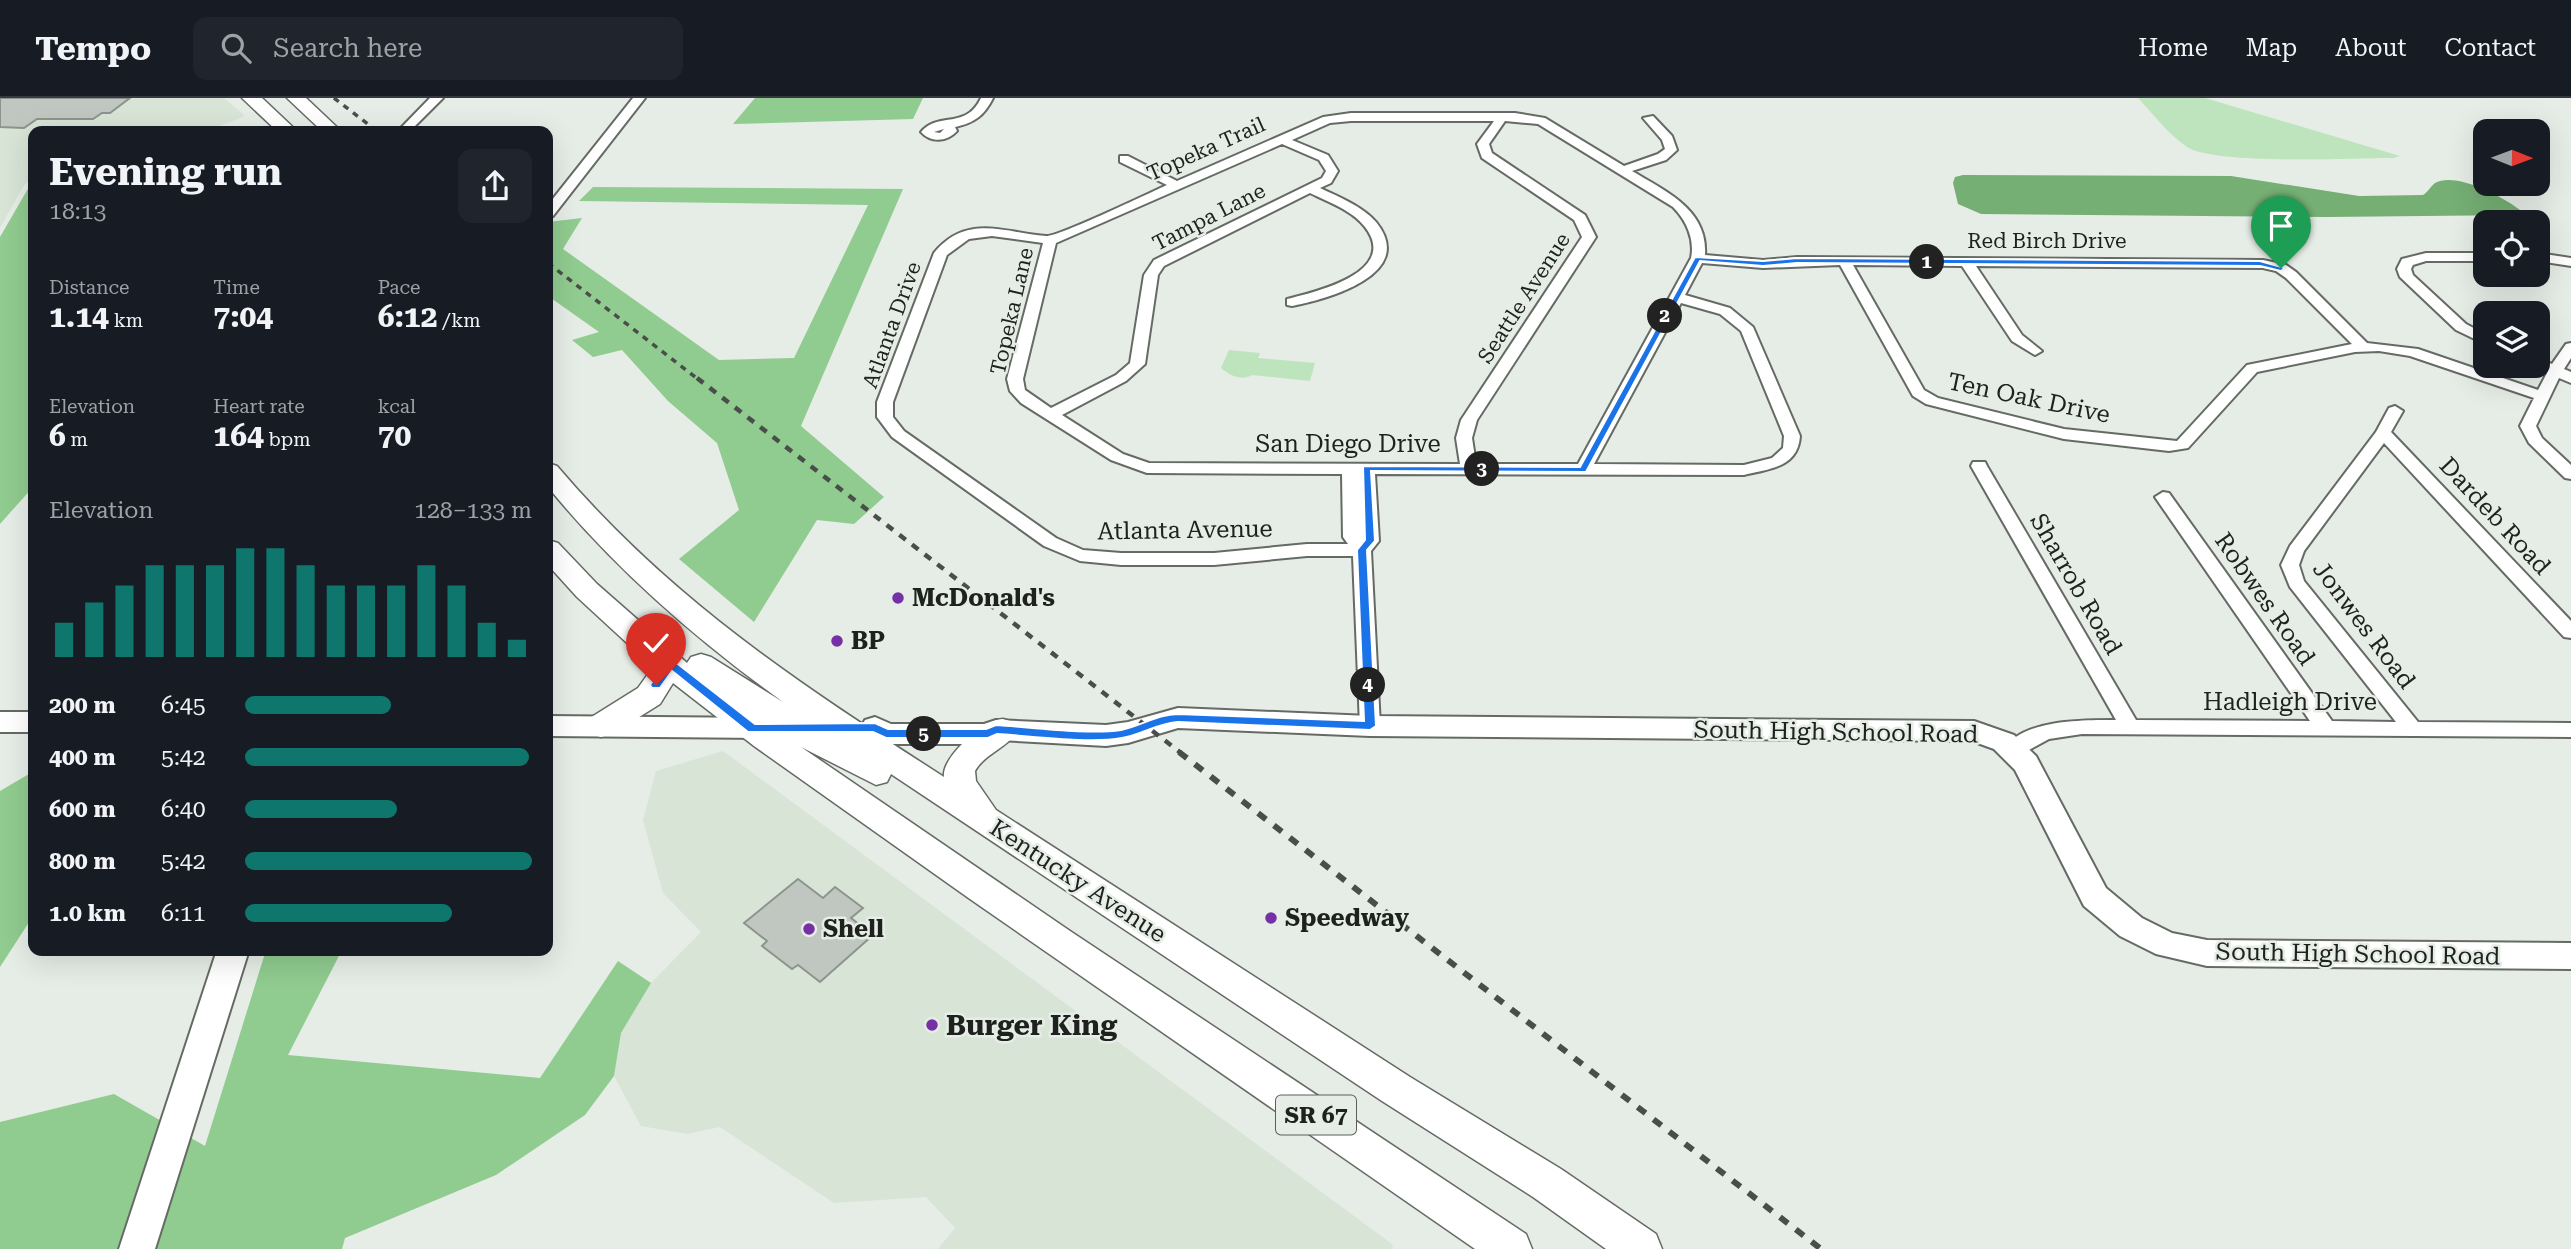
<!DOCTYPE html>
<meta charset="utf-8">
<style>
:root{--surface:#171b24;--page:#20242c;--text:#f1f3f6;--muted:#9ea1a6;--line:#363941;--accent:#0f766e}
body{margin:0;font-family:"Roboto Serif",serif;background:var(--page);color:var(--text);height:100vh;display:flex;flex-direction:column;font-size:26px;white-space:nowrap}
*{box-sizing:border-box;margin:0}
p{font-size:23px;color:var(--muted)}
.icon{flex:none;width:38px;height:38px;fill:none;stroke:currentColor;stroke-width:2;stroke-linecap:round;stroke-linejoin:round}
.map{position:relative;flex:1;overflow:hidden}
.sheet{position:absolute;left:28px;top:28px;width:525px;height:830px;display:flex;flex-direction:column;background:var(--surface);border-radius:14px;box-shadow:0 7px 28px #0002}
.sheet>*{flex:none}
.needle{width:46px;rotate:91deg}
.fabs{position:absolute;left:2473px;top:21px;display:grid;gap:14px}
.fabs a{display:grid;place-items:center;width:77px;height:77px;border-radius:14px;background:var(--surface);box-shadow:0 7px 28px #0002;font-size:35px}
.pin{position:absolute;display:grid;place-items:center;width:60px;height:60px;color:#fff;margin:-72px -30px;border-radius:50% 50% 50% 0;rotate:-45deg;box-shadow:0 0 7px #0007}
.pin .icon{rotate:45deg}
.km{position:absolute;width:35px;height:35px;margin:-18px;border-radius:50%;background:#222;color:#fff;font-size:19px;line-height:35px;text-align:center}
.round{display:grid;place-items:center;flex:none;width:74px;height:74px;border-radius:14px;background:var(--page)}
.overview{display:flex;align-items:center;justify-content:space-between;height:119px;padding:0 21px}
h1{font-size:38px;font-weight:700;line-height:52px}
.figures{display:grid;grid-template-columns:repeat(3,1fr);gap:10px;height:119px;padding:7px 21px}
.figures div{display:grid;align-content:center}
.figures b{font-size:30px;font-weight:700}
.figures small{font-size:19px;font-weight:400}
.figures p{font-size:19px}
.chart{height:196px;padding:14px 21px}
.chart p{display:flex;justify-content:space-between}
.chart svg{width:100%;height:126px;margin-top:7px;stroke:var(--accent);stroke-width:6}
ul{padding:0 21px;list-style:none;font-size:23px}
li{display:grid;grid-template-columns:112px 84px 1fr;align-items:center;height:52px}
li i{height:18px;border-radius:9px;background:var(--accent)}
header{display:flex;align-items:center;gap:42px;box-sizing:border-box;height:98px;padding:0 35px;background:var(--surface);border-bottom:2px solid var(--line)}
header strong{font-size:33px}
nav{display:flex;gap:38px;margin-inline-start:auto;font-size:24px}
.search{width:490px;height:63px;background:var(--page);display:flex;align-items:center;gap:18px;box-sizing:border-box;padding:0 24px;border-radius:14px;color:var(--muted);font-size:26px}
.map>svg:first-child{display:block}
</style>
<header>
<strong>Tempo</strong>
<div class="search"><svg class="icon" aria-label="search" viewBox="0 0 24 24"><circle cx="10" cy="10" r="6"/><path d="M15 15l6 6"/></svg>Search here</div>
<nav><a>Home</a><a>Map</a><a>About</a><a>Contact</a></nav>
</header>
<div class="map">
<svg width="2571" height="1151" viewBox="0 0 2571 1151">
<rect width="100%" height="100%" fill="#e6ede6"/>
<!-- built -->
<path fill="#d7e4d6" d="M 0,0 L 224,0 L 245,18 L 207,33 L 33,33 L 33,80 L 24,87 L 0,130 Z
M 723,653 L 1392,1146 L 1393,1151 L 938,1151 L 955,1130 L 926,1099 L 834,1105 L 720,1029 L 687,1036 L 641,1028 L 614,978 L 621,935 L 651,885 L 701,834 L 663,795 L 643,722 L 656,673 Z"/>
<!-- green -->
<path fill="#bee4bd" d="M 2138,0 L 2205,0 L 2400,58 L 2393,60 C 2353,60 2214,67 2187,49 C 2169,37 2153,16 2138,0 Z
M 1229,252 L 1260,255 L 1258,260 L 1315,265 L 1310,283 L 1252,277 C 1242,283 1230,278 1221,270 Z"/>
<!-- forest -->
<path fill="#90cb8f" d="M 755,0 L 923,0 L 913,21 L 733,26 Z
M 33,82 L 33,389 L 0,426 L 0,139 Z
M 593,89 L 903,91 L 801,328 L 884,399 L 854,426 L 817,422 L 754,524 L 679,461 L 739,412 L 717,345 L 668,303 L 622,252 L 593,259 L 572,242 L 599,234 L 548,198 L 548,124 L 582,120 L 563,151 L 719,262 L 794,260 L 868,107 L 579,103 Z
M 29,676 L 33,676 L 33,818 L 0,869 L 0,693 Z
M 266,852 L 342,852 L 288,957 L 540,980 L 618,863 L 651,885 L 621,935 L 614,978 L 585,1017 L 496,1077 L 345,1140 L 342,1151 L 0,1151 L 0,1024 L 114,996 L 205,1048 Z"/>
<!-- water -->
<path fill="#75af74" d="M 1963,77 L 2231,78 L 2359,98 L 2423,97 C 2428,94 2431,88 2435,85 C 2455,73 2504,99 2520,112 L 2520,117 L 2328,119 L 1981,116 L 1958,106 L 1953,85 L 1955,79 Z"/>
<!-- building -->
<path fill="#c0c7c0" stroke="#8d948d" stroke-width="2" d="M 0,0 L 130,0 L 110,15 L 102,15 L 93,21 L 37,21 L 24,30 L 0,29 Z
M 798,781 L 823,800 L 835,789 L 863,810 L 851,820 L 873,837 L 820,884 L 798,867 L 792,871 L 762,848 L 767,843 L 744,825 Z"/>
<g fill="none" stroke-linecap="round" stroke-linejoin="round">
<defs>
<path id="street" d="M 430,0 L 443,0 L 410,33 L 398,33 Z
M 633,0 L 645,0 L 553,118 L 548,119 L 548,107 Z
M 981,0 L 993,0 C 984,18 974,25 955,29 L 957,33 C 947,44 931,45 921,34 C 939,13 966,32 981,0 ZM 944,31 L 940,35 L 934,34 Z
M 1351,15 L 1515,15 L 1545,20 L 1624,68 L 1658,56 L 1665,51 L 1662,42 L 1643,20 L 1653,18 L 1672,38 L 1677,52 L 1666,62 L 1632,73 C 1665,93 1708,111 1705,157 L 1763,162 L 1797,159 L 2263,162 L 2286,167 L 2296,174 L 2367,245 L 2418,251 L 2538,292 L 2547,275 L 2532,268 L 2538,268 L 2538,260 L 2552,266 L 2566,246 L 2571,245 L 2571,260 L 2564,271 L 2571,274 L 2571,285 L 2559,280 L 2536,328 L 2542,340 L 2571,367 L 2571,381 L 2565,380 L 2529,345 L 2520,328 L 2534,300 L 2410,258 L 2379,253 L 2355,254 L 2257,274 L 2188,350 L 2169,353 L 2064,341 L 1926,306 L 1913,298 L 1840,167 L 1763,170 L 1702,165 L 1685,197 L 1730,210 L 1753,229 L 1800,338 C 1798,369 1770,371 1744,377 L 1375,376 L 1379,443 L 1371,453 L 1380,628 L 1377,633 L 1370,635 L 1363,633 L 1360,628 L 1353,458 L 1307,458 L 1214,467 L 1121,467 L 1080,463 L 1044,448 L 892,339 L 877,319 L 877,304 L 934,155 C 967,115 1005,135 1046,138 C 1058,139 1149,95 1167,87 L 1120,64 L 1120,58 L 1128,58 L 1177,83 L 1323,19 ZM 1351,23 L 1494,23 L 1477,46 L 1482,60 L 1574,122 L 1582,139 L 1461,322 L 1456,340 L 1460,366 L 1149,365 L 1123,356 L 1062,317 L 1126,283 L 1145,266 L 1158,177 L 1164,168 L 1310,95 C 1328,104 1352,112 1365,129 C 1400,174 1316,194 1287,201 L 1287,207 L 1292,208 C 1328,201 1418,176 1376,124 C 1362,108 1339,99 1320,90 L 1331,85 L 1338,73 L 1328,57 L 1292,42 L 1330,25 ZM 1505,23 L 1538,26 L 1673,109 C 1686,122 1695,141 1691,160 L 1578,366 L 1476,366 L 1472,340 L 1477,322 L 1596,139 L 1585,117 L 1492,55 L 1489,46 ZM 1282,46 L 1319,62 L 1326,73 L 1322,80 L 1154,162 L 1144,177 L 1130,265 L 1116,277 L 1051,310 L 1025,292 L 1023,281 L 1056,145 ZM 992,138 L 1043,145 L 1007,281 L 1010,293 L 1021,305 L 1111,362 L 1147,375 L 1342,376 L 1343,439 L 1348,446 L 1307,446 L 1214,455 L 1121,455 L 1083,452 L 1056,440 L 904,333 L 893,319 L 893,304 L 947,157 L 969,141 ZM 1853,167 L 1962,168 L 2012,243 L 2035,257 L 2042,253 L 2022,237 L 1976,168 L 2263,170 L 2276,173 L 2286,180 L 2352,246 L 2247,267 L 2177,343 L 2064,331 L 1938,300 L 1924,292 ZM 1681,205 L 1720,216 L 1741,233 L 1784,338 L 1783,350 L 1772,360 L 1744,367 L 1594,366 Z
M 2426,155 L 2485,155 L 2485,163 L 2426,163 L 2413,167 L 2411,171 L 2413,177 L 2466,226 L 2485,236 L 2485,246 L 2456,232 L 2400,179 L 2397,171 L 2402,161 Z
M 2538,155 L 2571,160 L 2571,168 L 2538,163 Z
M 2395,308 L 2403,313 L 2391,334 L 2571,523 L 2571,540 L 2564,539 L 2384,345 L 2304,453 L 2299,467 L 2304,483 L 2418,624 L 2571,625 L 2571,639 L 2082,636 L 2049,641 L 2014,660 L 2007,657 L 2004,652 C 2021,621 2085,622 2116,622 L 1971,368 L 1973,364 L 1985,364 L 1987,368 L 2136,622 L 2310,623 L 2155,399 L 2163,394 L 2169,395 L 2332,623 L 2396,624 L 2290,489 L 2281,467 L 2290,448 L 2376,334 L 2389,310 Z"/>
<path id="secondary" d="M 1178,610 L 1370,618 L 1974,623 L 2014,637 L 2036,658 L 2106,790 L 2142,820 L 2172,835 L 2207,842 L 2571,845 L 2571,871 L 2207,868 L 2156,856 L 2120,838 L 2084,808 L 2015,672 L 1994,651 L 1972,643 L 1370,638 L 1178,630 L 1128,645 L 1106,648 L 1000,642 L 988,646 L 886,646 L 865,636 L 861,629 L 865,622 L 875,619 L 891,626 L 984,626 L 996,622 L 1106,627 L 1128,624 Z
M 0,614 L 33,614 L 33,634 L 0,634 Z
M 548,618 L 768,620 L 778,623 L 782,630 L 778,637 L 768,640 L 548,638 Z
M 217,852 L 249,852 L 155,1151 L 119,1151 Z"/>
<path id="primary" d="M 242,0 L 262,0 L 297,33 L 277,33 Z
M 287,0 L 306,0 L 341,33 L 322,33 Z
M 548,365 L 557,368 C 671,502 798,585 944,679 C 941,659 985,621 1003,621 C 1003,621 1013,624 1014,624 L 1018,632 C 1008,650 985,655 975,673 L 976,683 L 996,712 L 1410,979 L 1561,1071 L 1656,1136 L 1662,1151 L 1606,1151 L 1533,1099 L 1382,1003 L 891,676 L 887,684 L 876,687 L 801,649 L 1070,833 L 1526,1136 L 1532,1151 L 1475,1151 L 970,801 L 754,648 L 673,585 L 660,606 L 612,636 L 601,639 L 590,636 L 586,628 L 590,620 L 638,590 L 653,569 L 577,499 L 548,467 L 548,442 L 558,445 L 597,486 L 687,565 L 691,559 L 701,556 L 711,559 L 783,604 C 697,542 616,472 548,389 Z"/>
</defs>
<!-- street casing -->
<use href="#street" stroke="#656b64" stroke-width="4"/>
<!-- secondary casing -->
<use href="#secondary" stroke="#656b64" stroke-width="4"/>
<!-- primary casing -->
<use href="#primary" stroke="#656b64" stroke-width="3"/>
<!-- street -->
<use href="#street" fill="#fff" fill-rule="evenodd"/>
<!-- secondary -->
<use href="#secondary" fill="#fff" fill-rule="evenodd"/>
<!-- primary -->
<use href="#primary" fill="#fff" fill-rule="evenodd"/>
<!-- rail-far2 -->
<path stroke="#4a4e4a" stroke-width="3.5" stroke-dasharray="6 6" stroke-linecap="butt" d="M 334,0 L 377,33
M 548,165 L 699,282"/>
<!-- rail-far1 -->
<path stroke="#4a4e4a" stroke-width="4.5" stroke-dasharray="8 8" stroke-linecap="butt" d="M 697,280 L 1181,655"/>
<!-- rail -->
<path stroke="#4a4e4a" stroke-width="6" stroke-dasharray="10 10" stroke-linecap="butt" d="M 1179,654 L 1821,1151"/>
</g>
<!-- route -->
<path fill="#1a73e8" stroke="#fff" stroke-width="2" d="M 1695,159 L 1763,163 L 1797,160 L 2260,163 L 2285,170 L 2281,173 L 2260,168 L 1797,165 L 1763,168 L 1700,163 L 1586,374 L 1371,373 L 1375,443 L 1367,452 L 1376,628 L 1370,632 L 1178,624 C 1158,625 1141,637 1122,640 C 1089,646 1032,638 997,636 L 988,640 L 886,640 L 873,634 L 748,634 L 672,573 L 660,590 L 652,590 L 650,587 L 666,563 L 674,563 L 755,626 L 875,625 L 888,631 L 986,631 L 996,627 C 1030,629 1089,637 1121,632 C 1141,628 1158,616 1178,616 L 1364,623 L 1357,452 L 1365,442 L 1363,368 L 1580,369 Z"/>
<!-- markers -->
<g fill="#7331a5" stroke="#e6ede6" stroke-width="2.5">
<circle cx="898" cy="500" r="7"/>
<circle cx="837" cy="543" r="7"/>
<circle cx="1271" cy="820" r="7"/>
<circle cx="809" cy="831" r="7"/>
<circle cx="932" cy="927" r="7"/>
</g>
<g text-anchor="middle" dominant-baseline="central" stroke-width="5" stroke-linejoin="round" paint-order="stroke">
<!-- far-street labels -->
<g font-size="21" fill="#1e211e" stroke="#e6ede6">
<text transform="translate(1206 51) rotate(-24)">Topeka Trail</text>
<text transform="translate(1209 119) rotate(-27)">Tampa Lane</text>
<text x="2047" y="143">Red Birch Drive</text>
<text transform="translate(1524 200) rotate(-57)">Seattle Avenue</text>
<text transform="translate(1012 213) rotate(-77)">Topeka Lane</text>
<text transform="translate(892 227) rotate(-70)">Atlanta Drive</text>
</g>
<!-- shield labels -->
<rect fill="#e6ede6" stroke="#5a5e5a" stroke-width="2" x="1276" y="997.5" width="80" height="39" rx="5"/>
<g font-size="23" font-weight="bold" fill="#1e211e">
<text x="1316" y="1017">SR 67</text>
</g>
<!-- street labels -->
<g font-size="24" fill="#1e211e" stroke="#e6ede6">
<text transform="translate(2029 300) rotate(12)">Ten Oak Drive</text>
<text x="1348" y="346">San Diego Drive</text>
<text transform="translate(2495 418) rotate(47)">Dardeb Road</text>
<text transform="translate(1185 432) rotate(-1)">Atlanta Avenue</text>
<text transform="translate(2076 486) rotate(60)">Sharrob Road</text>
<text transform="translate(2265 501) rotate(55)">Robwes Road</text>
<text transform="translate(2364 527) rotate(53)">Jonwes Road</text>
<text x="2290" y="604">Hadleigh Drive</text>
<text transform="translate(1836 634) rotate(1)">South High School Road</text>
<text transform="translate(1078 783) rotate(33)">Kentucky Avenue</text>
<text transform="translate(2358 856) rotate(1)">South High School Road</text>
</g>
<!-- poi labels -->
<g font-size="24" font-weight="bold" fill="#1e211e" stroke="#e6ede6" text-anchor="start">
<text x="912" y="500">McDonald's</text>
<text x="851" y="543">BP</text>
<text x="1285" y="820">Speedway</text>
<text x="823" y="831">Shell</text>
</g>
<!-- near-poi labels -->
<g font-size="28" font-weight="bold" fill="#1e211e" stroke="#e6ede6" text-anchor="start">
<text x="946" y="927">Burger King</text>
</g>
</g>
</svg>
<div class="fabs">
<a><svg class="needle" viewBox="-14 -14 28 28"><path d="M0-13l5 13h-10z" fill="#e53935"/><path d="M0 13l5-13h-10z" fill="#9ea1a6"/></svg></a>
<a><svg class="icon" aria-label="locate" viewBox="0 0 24 24"><circle cx="12" cy="12" r="6"/><path d="M12 2v4M12 18v4M2 12h4M18 12h4"/></svg></a>
<a><svg class="icon" aria-label="layers" viewBox="0 0 24 24"><path d="M12 4l9 5-9 5-9-5zM3 14l9 5 9-5"/></svg></a>
</div>
<div class="pin" style="left:2281px;top:170px;background:#1e9e55"><svg class="icon" aria-label="arrive" viewBox="0 0 24 24"><path d="M6 21V4h12l-3 4 3 4H6"/></svg></div>
<div class="pin" style="left:656px;top:587px;background:#d93025"><svg class="icon" aria-label="check" viewBox="0 0 24 24"><path d="M5 12l5 5 9-10"/></svg></div>
<b class="km" style="left:1927px;top:164px">1</b>
<b class="km" style="left:1665px;top:218px">2</b>
<b class="km" style="left:1482px;top:371px">3</b>
<b class="km" style="left:1368px;top:587px">4</b>
<b class="km" style="left:924px;top:636px">5</b>
<section class="sheet">
<div class="overview"><div><h1>Evening run</h1><p>18:13</p></div><a class="round"><svg class="icon" aria-label="share" viewBox="0 0 24 24"><path d="M12 15V3M7 8l5-5 5 5M5 13v7h14v-7"/></svg></a></div>
<div class="figures">
<div><p>Distance</p><b>1.14<small> km</small></b></div>
<div><p>Time</p><b>7:04</b></div>
<div><p>Pace</p><b>6:12<small> /km</small></b></div>
</div>
<div class="figures">
<div><p>Elevation</p><b>6<small> m</small></b></div>
<div><p>Heart rate</p><b>164<small> bpm</small></b></div>
<div><p>kcal</p><b>70</b></div>
</div>
<div class="chart"><p><span>Elevation</span>128–133 m</p>
<svg viewBox="0 0 160 44" preserveAspectRatio="none"><path d="M5 44V32M15 44V25M25 44V19M35 44V12M45 44V12M55 44V12M65 44V6M75 44V6M85 44V12M95 44V19M105 44V19M115 44V19M125 44V12M135 44V19M145 44V32M155 44V38"/></svg>
</div>
<ul>
<li><b>200 m</b>6:45<i style="width:51%"></i></li>
<li><b>400 m</b>5:42<i style="width:99%"></i></li>
<li><b>600 m</b>6:40<i style="width:53%"></i></li>
<li><b>800 m</b>5:42<i style="width:100%"></i></li>
<li><b>1.0 km</b>6:11<i style="width:72%"></i></li>
</ul>
</section>
</div>
